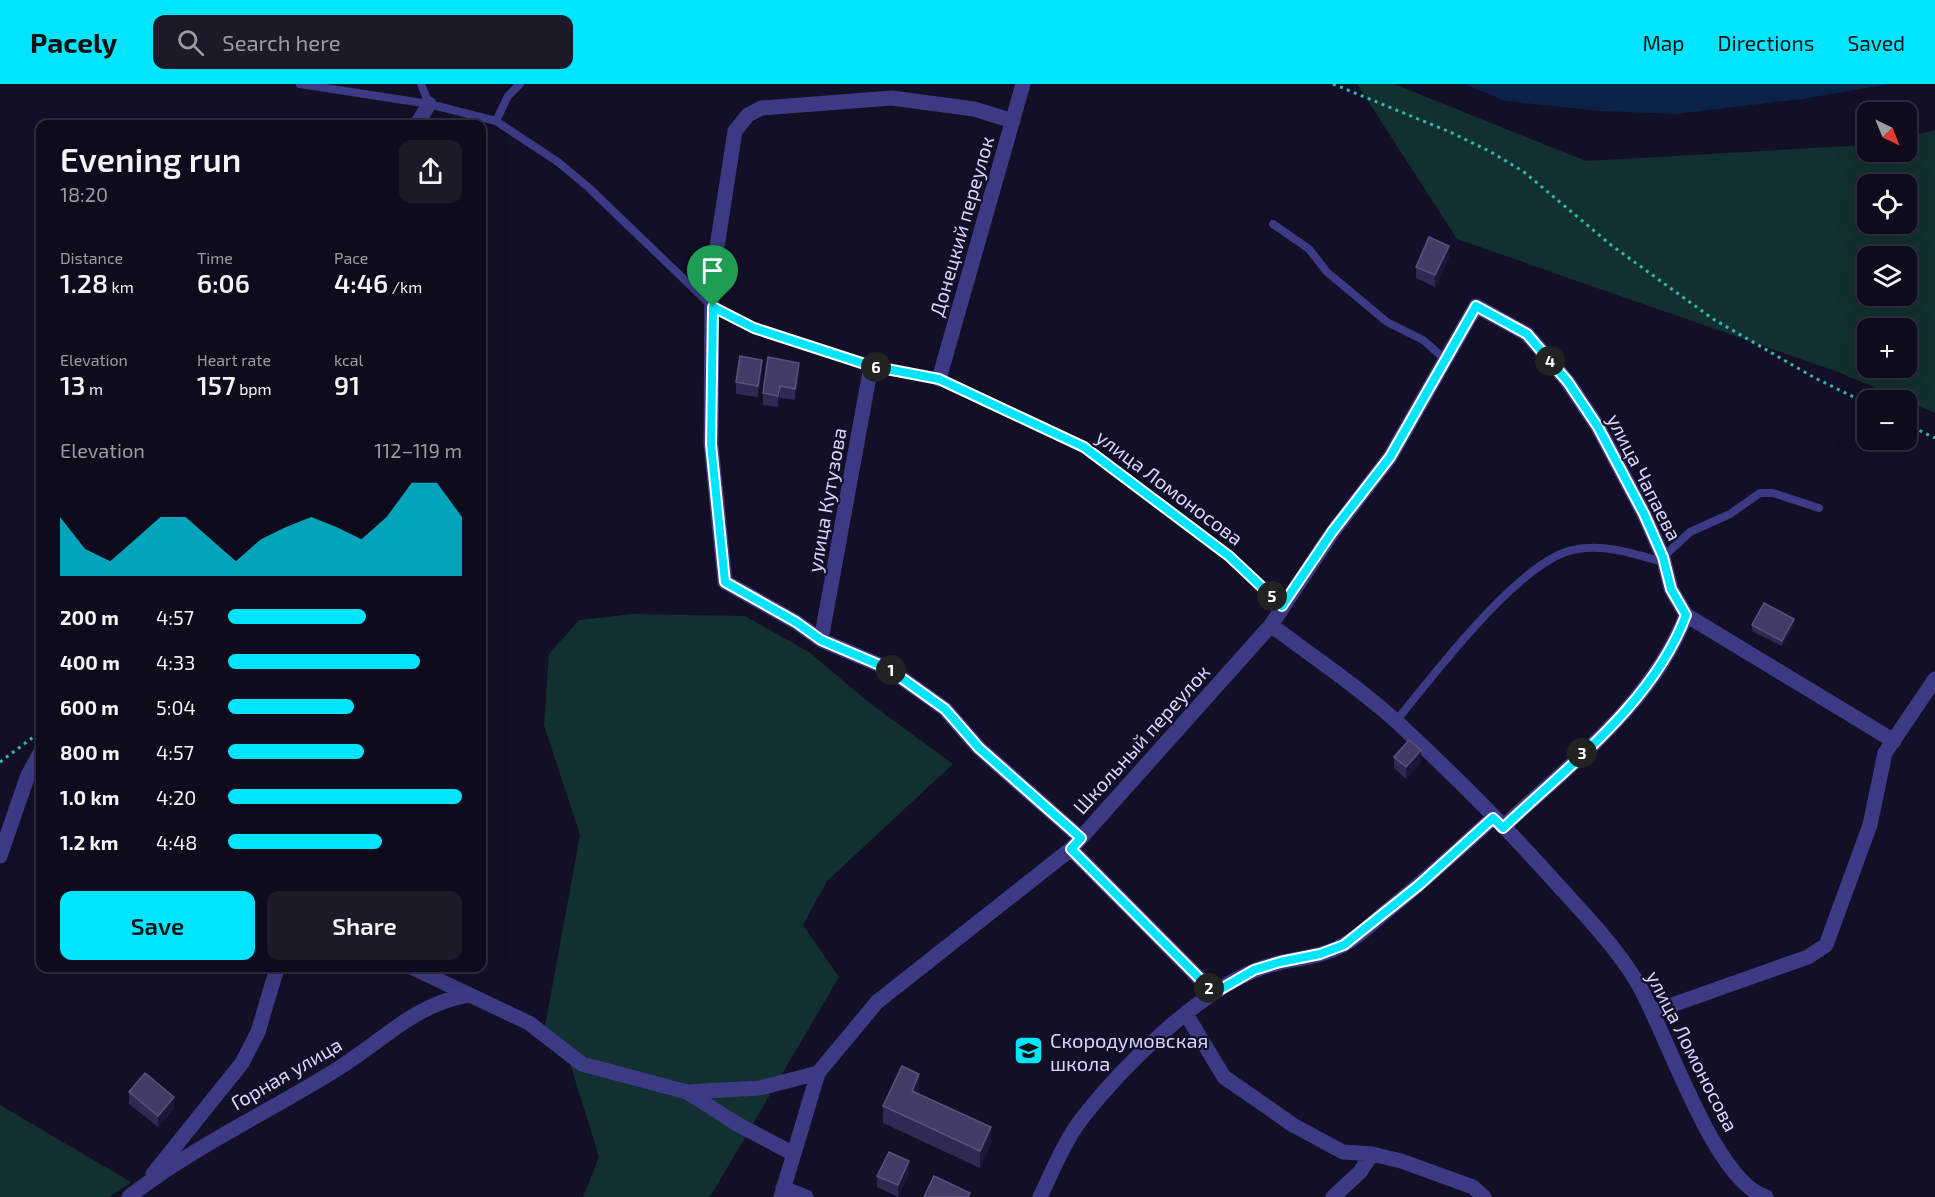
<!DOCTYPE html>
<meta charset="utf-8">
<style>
:root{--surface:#0e0b1c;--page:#1c1929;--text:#f1f3f6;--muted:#9b9ba3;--line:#2e2b3b;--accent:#00e5ff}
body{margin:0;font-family:"Exo 2",sans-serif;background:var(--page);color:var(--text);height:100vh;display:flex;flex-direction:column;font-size:22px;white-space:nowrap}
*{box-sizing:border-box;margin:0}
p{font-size:20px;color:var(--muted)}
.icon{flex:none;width:33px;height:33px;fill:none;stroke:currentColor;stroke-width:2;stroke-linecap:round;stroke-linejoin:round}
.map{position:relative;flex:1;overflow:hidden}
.panel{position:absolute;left:36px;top:36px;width:450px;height:852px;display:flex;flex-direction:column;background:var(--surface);border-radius:12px;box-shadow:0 6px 24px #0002,0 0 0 2px var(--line)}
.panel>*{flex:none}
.needle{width:39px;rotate:137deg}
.tools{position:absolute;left:1857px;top:18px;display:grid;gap:12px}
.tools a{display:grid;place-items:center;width:60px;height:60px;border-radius:12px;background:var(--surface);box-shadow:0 6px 24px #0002,0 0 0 2px var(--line);font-size:30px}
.pin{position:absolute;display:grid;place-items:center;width:51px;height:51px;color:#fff;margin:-62px -26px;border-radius:50% 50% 50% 0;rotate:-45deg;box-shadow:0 0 6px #0007}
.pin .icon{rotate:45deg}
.km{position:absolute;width:30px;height:30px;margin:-15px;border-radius:50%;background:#222;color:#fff;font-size:16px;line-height:30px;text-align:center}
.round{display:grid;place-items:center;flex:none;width:63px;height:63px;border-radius:12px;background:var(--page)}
.headline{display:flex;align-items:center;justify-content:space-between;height:102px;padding:0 24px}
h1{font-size:33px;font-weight:600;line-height:45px}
.stats{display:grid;grid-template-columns:repeat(3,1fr);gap:9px;height:102px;padding:6px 24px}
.stats div{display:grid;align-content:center}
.stats b{font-size:26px;font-weight:600}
.stats small{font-size:16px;font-weight:400}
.stats p{font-size:16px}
.chart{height:168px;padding:12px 24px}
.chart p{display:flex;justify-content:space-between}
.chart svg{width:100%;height:108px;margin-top:6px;fill:var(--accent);opacity:.7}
.primary-button{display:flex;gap:12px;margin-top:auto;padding:12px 24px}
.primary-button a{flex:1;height:69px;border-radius:12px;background:var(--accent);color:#111;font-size:24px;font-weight:600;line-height:69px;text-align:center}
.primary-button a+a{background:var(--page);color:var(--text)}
ul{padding:0 24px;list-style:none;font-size:20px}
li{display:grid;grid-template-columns:96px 72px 1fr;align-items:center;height:45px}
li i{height:15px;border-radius:8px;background:var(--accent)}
header{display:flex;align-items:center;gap:36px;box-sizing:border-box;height:84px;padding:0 30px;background:var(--accent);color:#111}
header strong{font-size:28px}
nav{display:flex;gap:33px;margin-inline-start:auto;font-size:21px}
.search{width:420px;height:54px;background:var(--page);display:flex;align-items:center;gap:15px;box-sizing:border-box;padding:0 21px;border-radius:12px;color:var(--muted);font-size:22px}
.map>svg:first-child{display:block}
</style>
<header>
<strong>Pacely</strong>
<div class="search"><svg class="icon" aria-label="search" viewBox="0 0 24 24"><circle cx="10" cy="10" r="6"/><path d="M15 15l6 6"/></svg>Search here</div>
<nav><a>Map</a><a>Directions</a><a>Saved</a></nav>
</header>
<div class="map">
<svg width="1935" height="1113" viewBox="0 0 1935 1113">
<rect width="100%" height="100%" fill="#130f26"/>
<!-- green -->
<path fill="#12302f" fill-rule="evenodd" d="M 1357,0 L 1394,0 L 1586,77 L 1867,61 L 1868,68 L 1906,68 L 1907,53 L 1935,46 L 1935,329 L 1838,288 L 1457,155 ZM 1868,100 L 1906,100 L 1906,140 L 1868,140 ZM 1868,172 L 1906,172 L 1906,212 L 1868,212 ZM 1868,244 L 1906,244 L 1906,284 L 1868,284 Z
M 633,530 L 745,532 L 809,568 L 867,617 L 953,680 L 827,797 L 803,841 L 839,893 L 710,1113 L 583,1113 L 599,1073 L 569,976 L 543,953 L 580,751 L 544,641 L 549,570 L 579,536 Z
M 0,1021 L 131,1098 L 109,1113 L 0,1113 Z"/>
<!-- water -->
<path fill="#0c2248" d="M 1464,0 L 1890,0 L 1802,15 L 1676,30 L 1600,27 L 1506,17 Z"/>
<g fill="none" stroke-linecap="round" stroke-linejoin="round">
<!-- path -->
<path stroke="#2fb8b0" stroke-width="3" stroke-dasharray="3 4.5" stroke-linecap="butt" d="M 1333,0 L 1450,48 L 1491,68 L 1524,88 L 1611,161 L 1713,235 L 1815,294 L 1868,320
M 1906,340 L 1935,354
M 0,678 L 40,648"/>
<!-- service -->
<path stroke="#3d3a85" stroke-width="8" d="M 300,0 L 429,20 L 496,37 L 558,78 L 588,103 L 713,223 L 754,244 L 871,282 L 939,295 L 1084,363 L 1229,472 L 1283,522
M 421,0 L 429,20
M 496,37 L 508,12 L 520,0
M 1273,140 L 1309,165 L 1327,188 L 1387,238 L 1423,256 L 1446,276
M 1663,473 L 1690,448 L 1730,430 L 1760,409 L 1773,409 L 1819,424
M 1396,637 C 1432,593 1519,477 1573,466 C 1602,459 1636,470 1663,478"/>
<!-- minor -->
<path stroke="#3d3a85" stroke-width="15" d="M 1013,37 L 974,25 L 892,14 L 761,24 L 748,31 L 735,47 L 712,195 L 711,360 L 725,498 L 796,538 L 821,556 L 889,585 L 945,625 L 979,664 L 1081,754
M 417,40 L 429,20
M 939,295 L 1023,0
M 1271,541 C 1313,573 1359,603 1397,638 C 1452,689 1507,744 1557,800 C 1585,831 1615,862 1637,898 C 1666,946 1713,1097 1766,1113
M 821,556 L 871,282
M 1503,743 C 1569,681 1653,619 1686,531
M 1071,765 L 1214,909
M 0,772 L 28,691 L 40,669
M 413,884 L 529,939 L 582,980 L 687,1008 L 760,1004 L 818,989
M 1652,928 L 1808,873 L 1826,861 L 1870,741 L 1885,669 L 1935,595
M 1186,930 L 1224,993 L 1293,1041 L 1343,1068 L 1372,1070 L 1401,1077 L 1473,1103 L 1484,1113
M 687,1008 L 737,1040 L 792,1069
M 153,1090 L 242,979 L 258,948 L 277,884
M 783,1104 L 806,1113
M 129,1113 C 194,1062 269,1028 339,984 C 384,956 413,921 468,911
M 781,1113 L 818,989 L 877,918 L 1071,765 L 1271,541 L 1332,449 L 1390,373 L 1476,222 L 1527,250 L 1568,298 L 1598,343 L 1644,430 L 1663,473 L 1671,505 L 1686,531 L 1894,657
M 1040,1113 C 1053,1086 1065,1056 1083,1033 C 1123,982 1196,910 1256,886 C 1284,874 1317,876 1343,861 C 1358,853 1371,841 1383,830 C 1421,800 1457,767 1493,734
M 1333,1113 L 1360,1088 L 1372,1070"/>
</g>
<!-- wall -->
<path fill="#312854" d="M 1449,173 L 1435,203 L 1416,194 L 1416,183 Z
M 762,287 L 758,313 L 736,310 L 736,298 Z
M 799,290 L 795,316 L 780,314 L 778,323 L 763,321 L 763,309 Z
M 1752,541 L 1794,541 L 1782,562 L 1752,547 Z
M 1394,673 L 1421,678 L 1406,695 L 1394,684 Z
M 919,1007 L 918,1010 L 991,1060 L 980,1084 L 883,1039 L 883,1022 Z
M 129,1008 L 174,1024 L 158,1043 L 129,1020 Z
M 909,1089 L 898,1113 L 877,1103 L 877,1092 Z"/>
<!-- shaded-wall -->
<path fill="#1d163a" d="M 1449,162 L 1449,173 L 1435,203 L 1435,191 Z
M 762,276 L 762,287 L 758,313 L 758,302 Z
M 799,279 L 799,290 L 795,316 L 795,305 Z
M 780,302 L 780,314 L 778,323 L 778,312 Z
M 1794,535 L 1794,541 L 1782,562 L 1782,557 Z
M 1421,666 L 1421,678 L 1406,695 L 1406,683 Z
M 919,990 L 919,1007 L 912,1024 L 912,1007 Z
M 174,1013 L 174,1024 L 158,1043 L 158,1032 Z
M 991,1043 L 991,1060 L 980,1084 L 980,1067 Z
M 909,1077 L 909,1089 L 898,1113 L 898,1101 Z"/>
<!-- building -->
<path fill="#433a66" stroke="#5a527e" stroke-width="1.5" d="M 1429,153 L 1449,162 L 1435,191 L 1416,183 Z
M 740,272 L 762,276 L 758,302 L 736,298 Z
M 768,273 L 799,279 L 795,305 L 780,302 L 778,312 L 763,309 Z
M 1764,519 L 1794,535 L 1782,557 L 1752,541 Z
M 1409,656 L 1421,666 L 1406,683 L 1394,673 Z
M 902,982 L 919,990 L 912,1007 L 991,1043 L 980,1067 L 883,1022 Z
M 145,989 L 174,1013 L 158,1032 L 129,1008 Z
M 889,1068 L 909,1077 L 898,1101 L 877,1092 Z
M 934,1092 L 970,1109 L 968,1113 L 924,1113 Z"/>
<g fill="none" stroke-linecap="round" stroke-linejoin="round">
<defs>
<path id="route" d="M 1476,222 L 1527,250 L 1568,298 L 1598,343 L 1644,430 L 1663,473 L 1671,505 L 1686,531 C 1653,619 1569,681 1503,744 L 1493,734 L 1419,801 L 1344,861 L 1320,870 L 1280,878 L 1254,886 L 1214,909 L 1071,765 L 1081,754 L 979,664 L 945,625 L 889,585 L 821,556 L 796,538 L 725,498 L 711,360 L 713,223 L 754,244 L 871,282 L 939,295 L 1084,363 L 1229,472 L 1282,522 L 1332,448 L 1390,373 Z"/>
</defs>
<!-- route casing -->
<use href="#route" stroke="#fff" stroke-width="12"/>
<!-- route -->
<use href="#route" stroke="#00e5ff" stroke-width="8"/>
</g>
<!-- icons -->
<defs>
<symbol id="school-square" viewBox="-11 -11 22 22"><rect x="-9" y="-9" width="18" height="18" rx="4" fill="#00e5ff" stroke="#130f26"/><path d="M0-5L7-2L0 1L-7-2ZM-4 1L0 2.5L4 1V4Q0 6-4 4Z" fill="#111"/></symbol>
</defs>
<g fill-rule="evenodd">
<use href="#school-square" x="1012" y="950" width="33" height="33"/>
</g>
<g text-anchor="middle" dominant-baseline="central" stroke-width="4.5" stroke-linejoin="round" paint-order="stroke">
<!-- street labels -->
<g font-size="20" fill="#d9d4ff" stroke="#130f26">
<text transform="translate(961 142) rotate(-74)">Донецкий переулок</text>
<text transform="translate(1645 393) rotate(63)">улица Чапаева</text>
<text transform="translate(1170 403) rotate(37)">улица Ломоносова</text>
<text transform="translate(826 416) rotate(-80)">улица Кутузова</text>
<text transform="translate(1141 655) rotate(-48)">Школьный переулок</text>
<text transform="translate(1693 967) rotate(63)">улица Ломоносова</text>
<text transform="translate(286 989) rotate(-30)">Горная улица</text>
</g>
<!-- poi labels -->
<g font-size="20" fill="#d9d4ff" stroke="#130f26" text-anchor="start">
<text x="1050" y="956">Скородумовская<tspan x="1050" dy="23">школа</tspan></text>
</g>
</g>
</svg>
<div class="tools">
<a><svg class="needle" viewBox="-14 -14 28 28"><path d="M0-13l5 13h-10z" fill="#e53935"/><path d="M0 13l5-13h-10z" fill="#9b9ba3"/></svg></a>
<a><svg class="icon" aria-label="locate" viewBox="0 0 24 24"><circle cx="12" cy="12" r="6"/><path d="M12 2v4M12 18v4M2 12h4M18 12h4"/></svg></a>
<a><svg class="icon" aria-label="layers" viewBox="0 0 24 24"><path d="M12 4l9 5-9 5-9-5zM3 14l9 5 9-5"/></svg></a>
<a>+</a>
<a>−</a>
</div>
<div class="pin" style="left:713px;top:223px;background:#1e9e55"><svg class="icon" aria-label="arrive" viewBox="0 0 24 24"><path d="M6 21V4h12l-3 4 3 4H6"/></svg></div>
<b class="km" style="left:891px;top:586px">1</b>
<b class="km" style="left:1209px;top:904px">2</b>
<b class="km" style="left:1582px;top:669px">3</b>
<b class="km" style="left:1550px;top:277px">4</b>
<b class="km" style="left:1272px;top:512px">5</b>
<b class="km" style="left:876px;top:283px">6</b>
<section class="panel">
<div class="headline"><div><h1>Evening run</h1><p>18:20</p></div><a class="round"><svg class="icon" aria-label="share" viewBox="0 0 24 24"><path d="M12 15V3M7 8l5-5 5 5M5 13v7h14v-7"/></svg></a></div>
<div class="stats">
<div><p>Distance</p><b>1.28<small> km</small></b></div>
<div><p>Time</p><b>6:06</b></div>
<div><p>Pace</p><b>4:46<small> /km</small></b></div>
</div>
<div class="stats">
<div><p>Elevation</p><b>13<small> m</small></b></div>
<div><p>Heart rate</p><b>157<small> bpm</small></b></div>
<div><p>kcal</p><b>91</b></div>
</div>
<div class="chart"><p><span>Elevation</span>112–119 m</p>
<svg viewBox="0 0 160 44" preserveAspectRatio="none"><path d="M0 44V20L10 33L20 38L30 29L40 20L50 20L60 29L70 38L80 29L90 24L100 20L110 24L120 29L130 20L140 6L150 6L160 20V44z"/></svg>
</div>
<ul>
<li><b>200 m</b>4:57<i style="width:59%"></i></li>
<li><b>400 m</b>4:33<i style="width:82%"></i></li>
<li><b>600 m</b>5:04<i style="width:54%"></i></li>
<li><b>800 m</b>4:57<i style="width:58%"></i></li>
<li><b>1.0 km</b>4:20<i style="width:100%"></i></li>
<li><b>1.2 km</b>4:48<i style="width:66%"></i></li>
</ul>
<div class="primary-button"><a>Save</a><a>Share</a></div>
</section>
</div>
